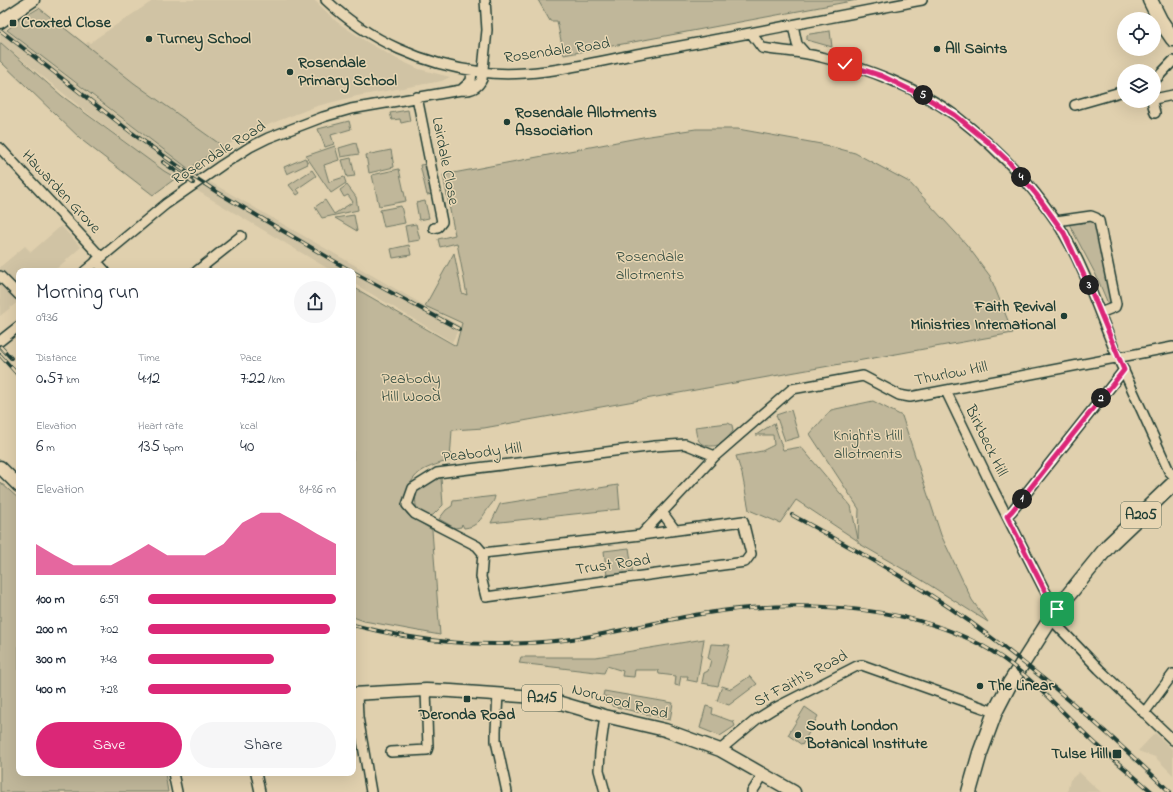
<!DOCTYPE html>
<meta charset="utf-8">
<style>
:root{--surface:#fff;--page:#f6f6f7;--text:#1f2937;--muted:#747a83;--accent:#db2777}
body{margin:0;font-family:"Indie Flower",sans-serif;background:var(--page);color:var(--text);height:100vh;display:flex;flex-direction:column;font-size:15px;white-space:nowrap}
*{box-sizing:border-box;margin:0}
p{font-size:13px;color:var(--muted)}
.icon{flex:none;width:22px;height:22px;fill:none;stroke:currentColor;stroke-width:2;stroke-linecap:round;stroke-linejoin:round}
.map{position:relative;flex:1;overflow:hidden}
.panel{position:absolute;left:16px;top:268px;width:340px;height:508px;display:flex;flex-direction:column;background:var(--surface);border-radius:8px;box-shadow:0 4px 16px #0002}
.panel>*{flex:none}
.tools{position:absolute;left:1117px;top:12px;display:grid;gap:8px}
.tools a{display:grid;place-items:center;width:44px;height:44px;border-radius:50%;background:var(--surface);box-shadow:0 4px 16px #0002;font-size:20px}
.pin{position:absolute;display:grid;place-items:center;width:34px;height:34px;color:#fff;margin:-17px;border-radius:8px;box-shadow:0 2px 6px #0006}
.km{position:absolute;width:20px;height:20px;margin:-10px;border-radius:50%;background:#222;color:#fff;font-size:11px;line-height:20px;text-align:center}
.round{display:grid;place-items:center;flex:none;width:42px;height:42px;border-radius:21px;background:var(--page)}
.summary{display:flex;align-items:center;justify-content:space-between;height:68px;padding:0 20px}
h1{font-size:22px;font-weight:600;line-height:30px}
.figures{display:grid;grid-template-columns:repeat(3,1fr);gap:6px;height:68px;padding:4px 20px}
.figures div{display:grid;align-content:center}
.figures b{font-size:17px;font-weight:600}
.figures small{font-size:11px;font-weight:400}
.figures p{font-size:11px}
.chart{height:112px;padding:8px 20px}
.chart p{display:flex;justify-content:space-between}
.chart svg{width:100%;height:72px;margin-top:4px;fill:var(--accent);opacity:.7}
.button{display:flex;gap:8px;margin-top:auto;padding:8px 20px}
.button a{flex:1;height:46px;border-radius:24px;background:var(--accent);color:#fff;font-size:16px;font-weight:600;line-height:46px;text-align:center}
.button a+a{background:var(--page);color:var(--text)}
ul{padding:0 20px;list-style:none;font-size:13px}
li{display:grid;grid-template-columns:64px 48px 1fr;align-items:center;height:30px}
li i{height:10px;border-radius:5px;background:var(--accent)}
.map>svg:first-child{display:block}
</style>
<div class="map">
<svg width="1173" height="792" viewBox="0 0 1173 792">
<rect width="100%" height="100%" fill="#e0d0ae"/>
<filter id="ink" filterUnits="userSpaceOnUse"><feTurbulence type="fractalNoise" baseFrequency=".025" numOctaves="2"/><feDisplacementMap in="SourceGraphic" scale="8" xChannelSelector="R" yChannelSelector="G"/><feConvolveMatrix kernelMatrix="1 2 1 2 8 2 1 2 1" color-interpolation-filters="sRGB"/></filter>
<g filter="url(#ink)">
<!-- built -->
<path fill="#d0c3a4" d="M 154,0 L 314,0 L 337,22 L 367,42 L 397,59 L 419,69 L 450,77 L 442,81 L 357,96 L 317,106 L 270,124 L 224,147 L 134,83 L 84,45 L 88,42 L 90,43 L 98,37 Z
M 0,25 L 107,108 L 198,175 L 460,326 L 452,342 L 353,283 L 353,271 L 332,271 L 164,171 L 95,119 L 0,42 Z
M 61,226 L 81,247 L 54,271 L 19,271 L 19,301 L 0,316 L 0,267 L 25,246 L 31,252 Z
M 1155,733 L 1173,750 L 1173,775 L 1155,757 L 1138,751 Z
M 1079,772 L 1095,787 L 1101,792 L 1067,792 L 1070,780 Z"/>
<!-- green -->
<path fill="#c0b79a" stroke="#707a67" d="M 538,0 L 857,0 L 564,55 L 557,21 L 550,21 Z
M 39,8 L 134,83 L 224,147 L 211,153 L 189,169 L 7,30 L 19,20 Z
M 830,31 L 832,47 L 807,40 L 807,35 L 810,34 Z
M 0,43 L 1,43 L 62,96 L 164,171 L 176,178 L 153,195 L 83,141 L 0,61 Z
M 408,110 L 410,121 L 401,123 L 400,119 L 392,120 L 390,113 Z
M 349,121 L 351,129 L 331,135 L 334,144 L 325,147 L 318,129 Z
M 696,129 L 738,129 L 821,144 L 855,153 L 909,182 L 966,244 L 990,276 L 1013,333 L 484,428 L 452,430 L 450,460 C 420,470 414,470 403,501 L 407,514 L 432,530 L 440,635 L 364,621 L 353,617 L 353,287 L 456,346 L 462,323 L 425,306 L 454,253 L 462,293 L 467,295 L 457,243 L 440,247 L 438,239 L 455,235 L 443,175 L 643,137 Z
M 356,143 L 359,154 L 341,157 L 339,148 Z
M 335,146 L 339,160 L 324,165 L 329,182 L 344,177 L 346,183 L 331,193 L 306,156 Z
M 391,150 L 394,167 L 369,173 L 366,155 Z
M 305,158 L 308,164 L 287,174 L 284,167 Z
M 351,158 L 355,176 L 347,177 L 342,160 Z
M 427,164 L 433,194 L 427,195 L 420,165 Z
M 399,169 L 406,201 L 379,206 L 372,175 Z
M 312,170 L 316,176 L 297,189 L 300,193 L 297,195 L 289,185 Z
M 347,185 L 356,197 L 358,210 L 322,218 L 315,207 L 325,200 L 334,214 L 353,202 L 348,195 L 344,197 L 340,190 Z
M 425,201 L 429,218 L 419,220 L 416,203 Z
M 401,206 L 405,223 L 384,227 L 380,210 Z
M 354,215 L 357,231 L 335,218 Z
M 1091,219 L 1095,224 L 1111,301 L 1109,306 L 1096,275 L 1068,222 Z
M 416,224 L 420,240 L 408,242 L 405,226 Z
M 409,245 L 411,255 L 393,258 L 391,249 Z
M 873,401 L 902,416 L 941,535 L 972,600 L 988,622 L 920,579 L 858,543 L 858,541 L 796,500 L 780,523 L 749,510 L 742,474 L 736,456 L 762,451 L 774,445 L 773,435 L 756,435 L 774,423 L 783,450 L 801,447 L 851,506 L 858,539 L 859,509 L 810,434 L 831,410 Z
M 791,410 L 799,437 L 785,441 L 776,415 Z
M 728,423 L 732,425 L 733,431 C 726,441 718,449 705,445 C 701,444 699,442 698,439 C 696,436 696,431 695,427 Z
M 441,478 L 443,505 L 433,515 L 428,517 L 417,511 C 412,489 420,482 441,478 Z
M 0,482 L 19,499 L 19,773 L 165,773 L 168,792 L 0,792 Z
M 618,485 L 620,509 L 491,523 L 500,504 Z
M 495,496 C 494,503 490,505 487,510 C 481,519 477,527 464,528 L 462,524 L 461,527 L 455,528 L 439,519 L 446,510 L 452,506 L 453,501 Z
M 629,548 L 633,574 L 607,576 L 604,551 Z
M 704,639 L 697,682 L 687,680 L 688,676 L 681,676 L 679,686 L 675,685 L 676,676 L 659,674 L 658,670 L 635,670 L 634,677 L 622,676 L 623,671 L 607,666 L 604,673 L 519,663 L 521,657 L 596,657 Z
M 711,644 L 730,645 L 718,686 L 702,683 L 704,673 L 708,671 L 711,660 L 708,658 Z
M 750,676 L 757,684 L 729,705 L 717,701 L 722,686 L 731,689 Z
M 604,691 L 673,703 L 670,720 L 612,706 L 612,703 L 608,703 L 609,697 L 603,696 Z
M 706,706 L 713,708 L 712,714 L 731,721 L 733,721 L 735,726 L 720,736 L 700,728 Z
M 805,707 L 818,716 L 802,745 L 788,735 Z"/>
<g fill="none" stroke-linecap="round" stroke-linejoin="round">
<defs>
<path id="minor" d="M 326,0 C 369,41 424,65 482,72 C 529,79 590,63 637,54 C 732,37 827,18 922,0
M 793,25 L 797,44 L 805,53
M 751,33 L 762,48 C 781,51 802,52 821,57 C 867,68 918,88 956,116 C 982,136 1005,158 1027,183 C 1040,199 1054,216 1064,234 C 1087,273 1100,317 1118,358 C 1135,396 1152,433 1169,471 L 1173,475
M 1154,81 L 1173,61
M 461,90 C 470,91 478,88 482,79 L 487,30 L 485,0
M 417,97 L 442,222 L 438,227 L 434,228
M 1154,99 L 1173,95
M 1152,101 L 1155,113
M 1075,105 L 1124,91
M 0,148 L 101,257
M 1056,221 L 1091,216 L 1096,218 L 1099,221 L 1116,304 L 1115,307 L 1100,313
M 96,261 L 105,271
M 85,271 L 166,204 L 222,165 L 250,147 L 268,138 L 323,117 L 351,109 L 461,90 L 471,81 L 472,71
M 197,271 L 241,236
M 0,276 L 19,295
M 0,341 L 19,326
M 946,391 L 994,491 L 1044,589 L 1051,602 L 1057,609
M 715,456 L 792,389 L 863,376 L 899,395 L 910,397 L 1173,347
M 662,512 L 675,530
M 1007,516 L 1012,511 L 1124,370
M 743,521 L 751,554 L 745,562 L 486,597 L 481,577 L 483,553 L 641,535 Z
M 483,553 L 477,546 L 415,514 L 407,505 L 413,488 L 437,473 L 655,446 L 685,444 L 715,456 L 641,535
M 1051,619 L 1099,669 L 1173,740
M 357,694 L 358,717 L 371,792
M 498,694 L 496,731 L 496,741 L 507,792
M 1144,713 L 1173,674
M 720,750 L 757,719 L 773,709 L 857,666 L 862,665 L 995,712
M 391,752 L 427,750 L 428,747 L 426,690
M 173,773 L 177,792
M 256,773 L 260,792
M 605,792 L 599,770 L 600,752 L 605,716
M 752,792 L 763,775"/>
<path id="major" d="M 0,22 L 33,0
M 0,467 L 19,486
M 353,694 L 426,690 L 451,691 L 536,697 L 554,701 L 605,716 L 665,730 L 720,750 L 794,792"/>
<path id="highway" d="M 1150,0 L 1160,20 L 1173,39
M 969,792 L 980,753 L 995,712 L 1010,683 L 1057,609 L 1109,545 L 1173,484"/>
</defs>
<!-- minor casing -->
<use href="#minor" stroke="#1f3d34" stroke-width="12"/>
<!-- major casing -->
<use href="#major" stroke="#1f3d34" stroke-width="15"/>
<!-- highway casing -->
<use href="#highway" stroke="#1f3d34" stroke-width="17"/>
<!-- minor -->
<use href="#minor" stroke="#e8d6b3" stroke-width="9"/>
<!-- major -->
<use href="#major" stroke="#e8d6b3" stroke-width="12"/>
<!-- highway -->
<use href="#highway" stroke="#e8d6b3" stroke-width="14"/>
<defs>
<path id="rail" d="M 0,30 L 132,133 L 185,171 L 217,192 L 351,271
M 163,162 L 193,183
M 353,272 L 459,329
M 0,346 L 11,358
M 0,355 L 19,376
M 792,515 C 852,548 913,581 969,621 C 1040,673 1107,731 1170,792
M 353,625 C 423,643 483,648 555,641 C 604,637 652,622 701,614 C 788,600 901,602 981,645 C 1026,669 1059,710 1096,744 C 1114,760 1134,776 1152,792"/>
</defs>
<!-- rail casing -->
<use href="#rail" stroke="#1f3d34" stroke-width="4"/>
<!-- rail -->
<use href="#rail" stroke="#e8d6b3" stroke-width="2.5" stroke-dasharray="8" stroke-linecap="butt"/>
</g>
</g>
<g fill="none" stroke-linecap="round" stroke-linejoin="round" filter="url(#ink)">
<defs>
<path id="route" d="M 845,64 L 882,76 L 925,97 L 955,115 L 988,142 L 1008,161 L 1036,194 L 1064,233 L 1090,288 L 1124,370 L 1012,511 L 1007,516 L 1050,601 L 1057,609"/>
</defs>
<!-- route casing -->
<use href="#route" stroke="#fff" stroke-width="8"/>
<!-- route -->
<use href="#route" stroke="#db2777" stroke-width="5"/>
</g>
<!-- markers -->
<g fill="#1f3d34" stroke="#e8d6b3" stroke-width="1.5">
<rect x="9" y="19" width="8" height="8" rx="2"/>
<circle cx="149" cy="39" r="4"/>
<circle cx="937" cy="49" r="4"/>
<circle cx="290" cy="72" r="4"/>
<circle cx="507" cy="122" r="4"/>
<circle cx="1064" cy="316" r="4"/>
<circle cx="980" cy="686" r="4"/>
<rect x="463" y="695" width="8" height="8" rx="2"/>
<circle cx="798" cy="735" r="4"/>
<rect x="1112" y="749" width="10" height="10" rx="2"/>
</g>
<g text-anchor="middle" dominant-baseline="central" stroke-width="3" stroke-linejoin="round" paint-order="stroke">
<!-- shield labels -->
<g fill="#e8d6b3" stroke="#5b6b5a" stroke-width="1">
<rect x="1121" y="502" width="40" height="26" rx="3"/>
<rect x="522" y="685" width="40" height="26" rx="3"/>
</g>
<g font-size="15" font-weight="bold" fill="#1f3d34">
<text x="1141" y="515">A205</text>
<text x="542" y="698">A215</text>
</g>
<!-- poi labels -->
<g font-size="16" font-weight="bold" fill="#1f3d34" stroke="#e8d6b3" text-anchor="start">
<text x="21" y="23">Croxted Close</text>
<text x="157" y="39">Turney School</text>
<text x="945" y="49">All Saints</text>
<text x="298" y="63">Rosendale<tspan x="298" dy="18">Primary School</tspan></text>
<text x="515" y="113">Rosendale Allotments<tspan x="515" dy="18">Association</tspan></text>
<text x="1056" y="307" text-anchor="end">Faith Revival<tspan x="1056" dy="18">Ministries International</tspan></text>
<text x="988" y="686">The Linear</text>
<text x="467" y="715" text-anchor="middle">Deronda Road</text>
<text x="806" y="726">South London<tspan x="806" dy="18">Botanical Institute</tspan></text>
<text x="1108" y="754" text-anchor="end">Tulse Hill</text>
</g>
<!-- street labels -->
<g font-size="16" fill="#1f3d34" stroke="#e8d6b3">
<text transform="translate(557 51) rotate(-8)">Rosendale Road</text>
<text transform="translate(219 153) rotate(-32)">Rosendale Road</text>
<text transform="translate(445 161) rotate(79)">Lairdale Close</text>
<text transform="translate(61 192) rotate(47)">Hawarden Grove</text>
<text transform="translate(951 374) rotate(-11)">Thurlow Hill</text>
<text transform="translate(986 441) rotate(64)">Birkbeck Hill</text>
<text transform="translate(482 453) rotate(-7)">Peabody Hill</text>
<text transform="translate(613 565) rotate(-8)">Trust Road</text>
<text transform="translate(801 679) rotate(-28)">St Faith's Road</text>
<text transform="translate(620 702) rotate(15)">Norwood Road</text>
</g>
<!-- park labels -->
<g font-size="16" fill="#2f493e" stroke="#e8d6b3">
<text x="650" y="257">Rosendale<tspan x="650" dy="18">allotments</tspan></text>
<text x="411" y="379">Peabody<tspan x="411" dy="18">Hill Wood</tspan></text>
<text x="868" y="436">Knight's Hill<tspan x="868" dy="18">allotments</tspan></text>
</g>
</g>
</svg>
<div class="tools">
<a><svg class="icon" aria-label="locate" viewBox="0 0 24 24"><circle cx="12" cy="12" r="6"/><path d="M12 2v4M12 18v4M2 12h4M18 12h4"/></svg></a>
<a><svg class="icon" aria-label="layers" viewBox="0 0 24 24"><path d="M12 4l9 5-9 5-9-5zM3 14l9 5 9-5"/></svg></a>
</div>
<div class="pin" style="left:1057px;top:609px;background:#1e9e55"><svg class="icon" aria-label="arrive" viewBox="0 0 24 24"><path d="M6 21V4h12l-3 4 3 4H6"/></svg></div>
<div class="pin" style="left:845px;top:64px;background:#d93025"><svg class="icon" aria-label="check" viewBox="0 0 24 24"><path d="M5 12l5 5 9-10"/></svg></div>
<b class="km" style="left:1022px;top:499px">1</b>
<b class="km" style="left:1101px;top:398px">2</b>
<b class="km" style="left:1089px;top:285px">3</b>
<b class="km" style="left:1021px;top:177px">4</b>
<b class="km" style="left:923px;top:95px">5</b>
<section class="panel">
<div class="summary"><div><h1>Morning run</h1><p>09:36</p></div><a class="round"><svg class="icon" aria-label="share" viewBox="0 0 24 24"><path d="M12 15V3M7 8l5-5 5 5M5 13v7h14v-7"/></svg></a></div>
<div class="figures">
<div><p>Distance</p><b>0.57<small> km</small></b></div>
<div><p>Time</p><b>4:12</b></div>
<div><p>Pace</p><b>7:22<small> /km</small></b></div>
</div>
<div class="figures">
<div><p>Elevation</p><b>6<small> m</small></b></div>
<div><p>Heart rate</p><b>135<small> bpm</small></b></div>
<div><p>kcal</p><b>40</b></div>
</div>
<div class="chart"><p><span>Elevation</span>81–86 m</p>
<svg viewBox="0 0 160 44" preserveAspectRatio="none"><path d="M0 44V25L10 32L20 38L30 38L40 38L50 32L60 25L70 32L80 32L90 32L100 25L110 12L120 6L130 6L140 12L150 19L160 25V44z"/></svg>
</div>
<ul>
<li><b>100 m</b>6:59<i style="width:100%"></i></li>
<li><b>200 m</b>7:02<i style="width:97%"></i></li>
<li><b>300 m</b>7:43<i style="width:67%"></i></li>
<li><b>400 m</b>7:28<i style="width:76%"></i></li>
</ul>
<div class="button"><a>Save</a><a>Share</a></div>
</section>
</div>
